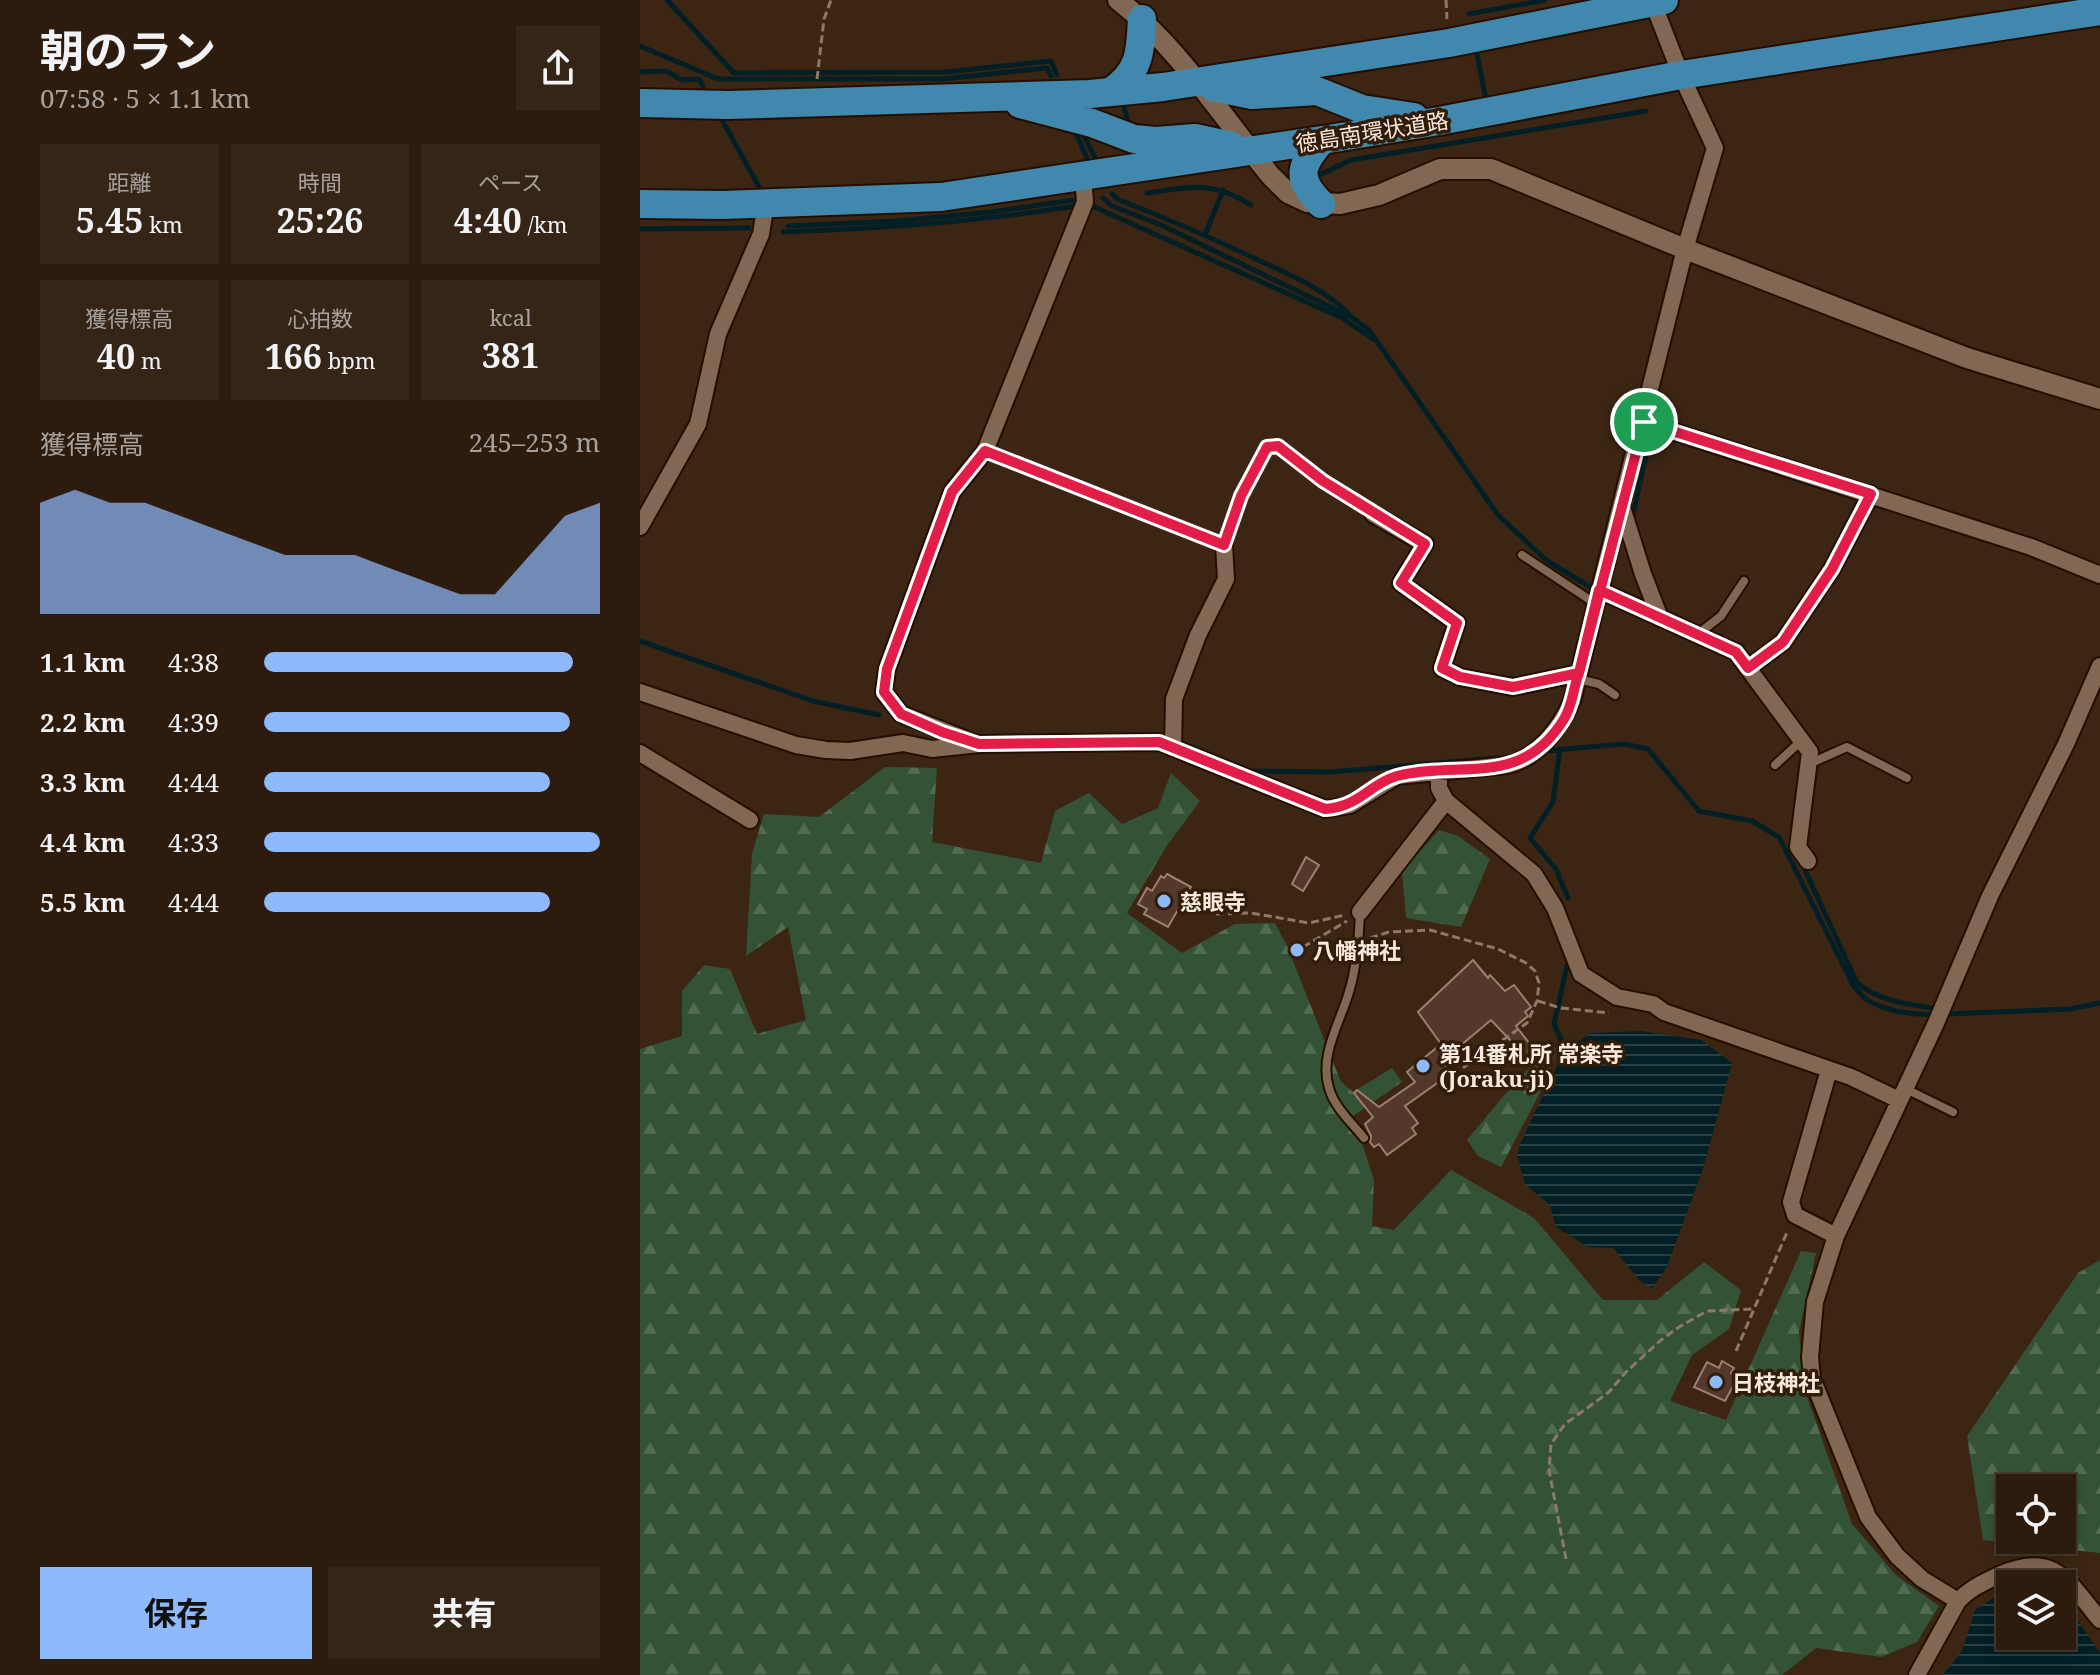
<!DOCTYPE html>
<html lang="ja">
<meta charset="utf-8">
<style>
:root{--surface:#2d1c0e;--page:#352517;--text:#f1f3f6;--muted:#a7a19e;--line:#483a2e;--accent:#8eb9fd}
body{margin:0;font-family:"Noto Serif","Noto Sans JP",serif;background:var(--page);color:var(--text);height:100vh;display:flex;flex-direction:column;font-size:30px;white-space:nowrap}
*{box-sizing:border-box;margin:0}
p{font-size:26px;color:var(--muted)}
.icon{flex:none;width:44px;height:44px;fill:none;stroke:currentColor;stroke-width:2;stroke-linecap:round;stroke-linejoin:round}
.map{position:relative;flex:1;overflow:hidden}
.drawer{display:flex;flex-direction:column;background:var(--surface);width:640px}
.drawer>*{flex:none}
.controls{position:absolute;left:1356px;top:1474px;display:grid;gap:16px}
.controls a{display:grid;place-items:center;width:80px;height:80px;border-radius:0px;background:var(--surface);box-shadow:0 4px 12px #0003,0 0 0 2px var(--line);font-size:40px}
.pin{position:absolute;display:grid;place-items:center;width:68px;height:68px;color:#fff;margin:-34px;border:4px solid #fff;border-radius:50%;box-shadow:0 2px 8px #0007}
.round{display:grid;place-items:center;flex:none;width:84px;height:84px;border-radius:0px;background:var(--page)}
.headline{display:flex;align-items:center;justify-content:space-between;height:136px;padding:0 40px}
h1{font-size:44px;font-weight:700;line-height:60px}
.metrics{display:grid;grid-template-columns:repeat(3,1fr);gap:12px;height:136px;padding:8px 40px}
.metrics div{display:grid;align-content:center;border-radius:0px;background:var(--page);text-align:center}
.metrics b{font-size:34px;font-weight:700}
.metrics small{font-size:22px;font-weight:400}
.metrics p{font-size:22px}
.chart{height:224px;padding:16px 40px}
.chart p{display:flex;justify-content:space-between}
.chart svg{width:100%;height:144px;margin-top:8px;fill:var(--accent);opacity:.7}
.button{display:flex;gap:16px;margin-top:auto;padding:16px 40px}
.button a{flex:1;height:92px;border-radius:0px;background:var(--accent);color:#111;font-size:32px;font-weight:700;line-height:92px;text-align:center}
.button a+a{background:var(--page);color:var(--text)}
ul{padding:0 40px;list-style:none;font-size:26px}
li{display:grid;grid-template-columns:128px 96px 1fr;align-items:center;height:60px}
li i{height:20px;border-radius:10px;background:var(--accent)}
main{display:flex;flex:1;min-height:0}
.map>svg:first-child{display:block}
</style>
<main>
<section class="drawer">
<div class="headline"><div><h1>朝のラン</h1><p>07:58 · 5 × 1.1 km</p></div><a class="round"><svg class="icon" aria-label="share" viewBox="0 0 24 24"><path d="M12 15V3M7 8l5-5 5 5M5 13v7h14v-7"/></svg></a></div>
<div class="metrics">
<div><p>距離</p><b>5.45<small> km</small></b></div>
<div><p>時間</p><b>25:26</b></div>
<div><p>ペース</p><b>4:40<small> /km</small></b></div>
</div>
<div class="metrics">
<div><p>獲得標高</p><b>40<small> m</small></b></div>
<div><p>心拍数</p><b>166<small> bpm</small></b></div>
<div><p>kcal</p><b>381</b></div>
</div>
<div class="chart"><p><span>獲得標高</span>245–253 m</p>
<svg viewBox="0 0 160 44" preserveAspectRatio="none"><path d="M0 44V10L10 6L20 10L30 10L40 14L50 18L60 22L70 26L80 26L90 26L100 30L110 34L120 38L130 38L140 26L150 14L160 10V44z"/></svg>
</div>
<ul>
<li><b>1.1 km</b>4:38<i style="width:92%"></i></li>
<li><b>2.2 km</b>4:39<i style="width:91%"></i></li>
<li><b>3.3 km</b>4:44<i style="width:85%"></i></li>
<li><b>4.4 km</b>4:33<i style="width:100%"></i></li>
<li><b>5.5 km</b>4:44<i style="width:85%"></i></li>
</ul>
<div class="button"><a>保存</a><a>共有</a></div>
</section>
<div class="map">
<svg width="1460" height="1675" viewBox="0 0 1460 1675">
<defs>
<pattern id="forest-firs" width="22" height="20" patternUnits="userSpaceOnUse" patternTransform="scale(2)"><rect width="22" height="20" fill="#335236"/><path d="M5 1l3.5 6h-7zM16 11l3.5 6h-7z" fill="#516b53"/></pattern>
<pattern id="water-rules" width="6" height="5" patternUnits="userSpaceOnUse" patternTransform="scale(2)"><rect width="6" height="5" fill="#011f25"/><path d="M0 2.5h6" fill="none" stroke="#274044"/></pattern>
</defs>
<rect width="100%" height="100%" fill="#3c2613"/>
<!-- forest -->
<path fill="url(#forest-firs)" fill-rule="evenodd" d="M 245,767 L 297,768 L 292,842 L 401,863 L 415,811 L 449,793 L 482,824 L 518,808 L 531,773 L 560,801 L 526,847 L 487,913 L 542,953 L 595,924 L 635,923 L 647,946 L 701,1082 L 713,1092 L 752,1068 L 762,1082 L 713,1116 L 734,1180 L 732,1226 L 754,1230 L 811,1170 L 894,1218 L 963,1300 L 1017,1300 L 1064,1262 L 1101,1290 L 1089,1329 L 1052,1355 L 1030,1401 L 1086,1420 L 1161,1251 L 1176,1253 L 1159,1332 L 1166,1394 L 1212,1524 L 1256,1575 L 1299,1606 L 1277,1642 L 1241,1657 L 1176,1648 L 1142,1675 L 0,1675 L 0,1049 L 42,1036 L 42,991 L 64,965 L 90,969 L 117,1034 L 166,1020 L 148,927 L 106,956 L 112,854 L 124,814 L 179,817 Z
M 799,830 L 818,836 L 850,859 L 821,927 L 766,918 L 762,871 Z
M 918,1047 L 904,1085 L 861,1167 L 838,1156 L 827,1140 L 867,1092 L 908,1048 Z
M 1460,1260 L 1460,1553 L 1343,1540 L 1327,1436 L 1438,1273 ZM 1422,1488 L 1422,1540 L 1370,1540 L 1370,1488 Z"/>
<!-- water -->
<path fill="url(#water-rules)" d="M 1001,1031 L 1061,1040 L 1092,1063 L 1063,1169 L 1026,1269 L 1012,1288 L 999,1280 L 973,1248 L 948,1247 L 916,1227 L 910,1205 L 885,1184 L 877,1156 L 880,1144 L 925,1049 L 952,1033 Z
M 1370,1587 L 1370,1636 L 1422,1636 L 1422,1597 L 1460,1653 L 1460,1675 L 1303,1675 L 1322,1651 L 1335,1610 Z"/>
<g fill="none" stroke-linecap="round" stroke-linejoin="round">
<!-- stream -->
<path stroke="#011f25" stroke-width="5" d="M 27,0 L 94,73 L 305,72 L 411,61 L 417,75
M 829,14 L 905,0
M 0,46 L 78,79 L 303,79 L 407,68 L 411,76
M 836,49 L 846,100
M 0,72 L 26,71 L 42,80 L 59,79 L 63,86
M 484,107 L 489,125
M 81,118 L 123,194
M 435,131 L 448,160
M 443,133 L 456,160
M 675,177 L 711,160 L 1006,111
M 507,193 C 551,187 571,180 611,205
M 472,194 L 479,200 C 526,218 572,238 618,260 C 650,275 683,288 709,314
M 463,198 L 472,206 L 521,225 L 713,318 L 729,330 L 858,515 L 906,560 L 952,588
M 452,206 L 702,318 L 733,339
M 148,226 L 258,221 L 351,212 L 434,200
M 0,229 L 109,228
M 143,232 C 241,228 338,222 435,206
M 565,235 L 583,190
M 992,519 L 1009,442
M 0,641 L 173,701 L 239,715
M 920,749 L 913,802 L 890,838 L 916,869 L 928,898
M 902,751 L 984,744 L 1008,749 L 1059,811 L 1112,821 L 1139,837 L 1213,985 C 1217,989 1221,996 1226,999 C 1243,1011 1276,1016 1296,1014
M 611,771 L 691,772 L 856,758
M 1165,870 L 1217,983 C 1241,1002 1268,1004 1298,1009
M 1306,1014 L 1430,1009 L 1460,1003
M 925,1049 L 914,1024 L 927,966"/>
</g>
<!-- building -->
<path fill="#54382b" stroke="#9e7e6f" stroke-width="2" d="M 666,857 L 679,865 L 663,891 L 652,884 Z
M 527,874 L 551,887 L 528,927 L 504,914 L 507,909 L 498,904 L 507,888 L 512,891 L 521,876 L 524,878 Z
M 833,960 L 848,978 L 850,975 L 865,991 L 874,985 L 891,1007 L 885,1012 L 888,1016 L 876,1026 L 899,1056 L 891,1062 L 851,1020 L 802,1061 L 810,1074 L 765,1106 L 778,1123 L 772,1128 L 776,1134 L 747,1155 L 739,1144 L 734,1147 L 730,1142 L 731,1136 L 725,1124 L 733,1117 L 714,1093 L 717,1090 L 739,1107 L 775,1082 L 767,1072 L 801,1044 L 778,1012 Z
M 1082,1361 L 1094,1368 L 1091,1373 L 1098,1377 L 1085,1401 L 1054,1387 L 1067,1362 L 1079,1368 Z"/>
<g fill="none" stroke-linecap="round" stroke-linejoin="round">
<defs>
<path id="service" d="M 882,555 L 956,604
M 1058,634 L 1081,616 L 1104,581
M 938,679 L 959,684 L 975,695
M 1169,764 L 1207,747 L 1267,778
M 1135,765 L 1161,741
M 720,912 C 719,939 717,966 709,992 C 700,1023 679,1055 689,1088 C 694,1107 712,1123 724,1138
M 1266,1089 L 1313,1112"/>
<path id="minor" d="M 1004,422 L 1391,547 L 1460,575
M 982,507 L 1003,574 L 1020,618
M 733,514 L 785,544 L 761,583 L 817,623 L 802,668 L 820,677 L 873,687 L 939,673
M 0,527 L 58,424 L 78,334 L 121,234 L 126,203
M 959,590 L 1096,652 L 1170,752 L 1158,847 L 1168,861
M 1108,668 L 1143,642 L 1192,569 L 1231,494
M 0,692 L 156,745 L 186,750 L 210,751 L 263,743 L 292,749 L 339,744 L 519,742 L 685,809 L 710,805 L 757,776 L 868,765 C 898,758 920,728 932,701 L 1045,249 L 1075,148 L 1041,75 L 1013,3
M 330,741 L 261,714 L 244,692 L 247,669 L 312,492 L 345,451 L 445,202 L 443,176
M 533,748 L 534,699 L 558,635 L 586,579 L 584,545
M 0,753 L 110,820
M 799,772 L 799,788 L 806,801 L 894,874 L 915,908 L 941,974 L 977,997 L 1013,1004 L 1024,1012 L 1211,1077 L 1259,1100
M 720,912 L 806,801
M 1189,1070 L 1151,1202 L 1155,1215 L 1196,1236
M 1318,1601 L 1282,1579 L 1257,1556 L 1228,1517 L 1172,1378 L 1170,1357 L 1175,1302 L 1196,1236 L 1296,1023 L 1350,896 L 1426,744 L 1460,666
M 1277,1675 L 1318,1601 C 1330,1588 1343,1583 1359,1575 C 1414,1550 1428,1581 1460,1620"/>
<path id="tertiary" d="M 478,0 C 539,48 581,115 630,175 L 648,193 L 667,202 L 700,204 L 739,195 L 800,169 L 851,169 L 1045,249 L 1327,358 L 1460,399"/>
<path id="trunk" d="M 573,87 L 612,95 L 677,91 L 722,109 L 774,117
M 472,91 C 501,70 500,52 502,19
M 0,103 L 88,105 L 450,94 L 523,87 L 809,43 L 1024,0
M 380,104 L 452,123 L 494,139 L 516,141 L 555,138 L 592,146
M 0,204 L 83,205 L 301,197 L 682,140 L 799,121 L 1041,75 L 1460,11
M 681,204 C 656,178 659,167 682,140"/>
</defs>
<!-- service casing -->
<use href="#service" stroke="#230e00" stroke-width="12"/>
<!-- minor casing -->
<use href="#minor" stroke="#230e00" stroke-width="20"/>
<!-- tertiary casing -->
<use href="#tertiary" stroke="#230e00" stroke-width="24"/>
<!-- trunk casing -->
<use href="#trunk" stroke="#230e00" stroke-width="32"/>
<!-- path -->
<path stroke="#8d796a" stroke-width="3" stroke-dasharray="8 4" stroke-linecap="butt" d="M 806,0 L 807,19
M 177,79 L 184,19 L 191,0
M 360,457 L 569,539
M 589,530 L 601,496 L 627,447 L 638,446 L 721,505
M 576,914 L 611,913 L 669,923 L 705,915
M 730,938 L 749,932 L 790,930 L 858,949 L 886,963 L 895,971 L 899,983 L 897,1001 L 887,1023 L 820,1070
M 663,947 L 707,921
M 898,1001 L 921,1008 L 969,1013
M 1096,1351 L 1148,1230
M 926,1559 L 909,1470 L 911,1444 L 925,1424 L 969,1392 L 986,1372 L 1021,1340 L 1039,1327 L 1067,1311 L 1113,1309"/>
<!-- service -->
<use href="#service" stroke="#826853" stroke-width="8"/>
<!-- minor -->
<use href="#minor" stroke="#826853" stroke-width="16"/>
<!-- tertiary -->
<use href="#tertiary" stroke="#826853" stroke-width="20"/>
<!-- trunk -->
<use href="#trunk" stroke="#4188af" stroke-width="28"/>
</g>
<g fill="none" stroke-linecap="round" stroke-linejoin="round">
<defs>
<path id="route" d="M 1004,422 C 983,505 960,589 939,673 L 873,687 L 820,677 L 802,668 L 817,623 L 761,583 L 785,544 L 683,481 L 638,446 L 627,447 L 601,496 L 584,545 L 345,451 L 312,492 L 247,669 L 244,692 L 261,714 L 302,732 L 339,744 L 519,742 L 685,809 C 721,806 729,784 757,776 C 821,760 881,789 924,719 C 933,705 933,688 939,673 L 959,590 L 1096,652 L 1108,668 L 1143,642 L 1192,569 L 1231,494 L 1004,422"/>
</defs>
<!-- route casing -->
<use href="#route" stroke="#fff" stroke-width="16"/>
<!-- route -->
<use href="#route" stroke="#e11d48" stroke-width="10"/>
</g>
<!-- markers -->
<g fill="#8eb9fd" stroke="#321d09" stroke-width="3">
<circle cx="524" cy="901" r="8"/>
<circle cx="657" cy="950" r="8"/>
<circle cx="783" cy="1066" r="8"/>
<circle cx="1076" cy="1382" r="8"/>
</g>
<g text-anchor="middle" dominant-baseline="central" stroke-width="7" stroke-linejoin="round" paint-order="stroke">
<!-- street labels -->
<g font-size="22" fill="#f8e8dd" stroke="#321d09">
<text transform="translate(732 131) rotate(-9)">徳島南環状道路</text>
</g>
<!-- poi labels -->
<g font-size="22" font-weight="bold" fill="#f8e8dd" stroke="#321d09" text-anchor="start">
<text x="540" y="901">慈眼寺</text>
<text x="673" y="950">八幡神社</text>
<text x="799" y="1053">第14番札所 常楽寺<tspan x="799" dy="25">(Joraku-ji)</tspan></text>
<text x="1092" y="1382">日枝神社</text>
</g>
</g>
</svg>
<div class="controls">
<a><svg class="icon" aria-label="locate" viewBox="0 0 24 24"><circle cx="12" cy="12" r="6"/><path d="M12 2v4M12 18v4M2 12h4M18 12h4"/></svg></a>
<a><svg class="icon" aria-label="layers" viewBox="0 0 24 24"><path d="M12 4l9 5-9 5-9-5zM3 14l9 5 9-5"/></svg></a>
</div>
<div class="pin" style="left:1004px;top:422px;background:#1e9e55"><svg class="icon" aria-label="arrive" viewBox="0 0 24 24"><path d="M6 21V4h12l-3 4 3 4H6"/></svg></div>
</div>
</main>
